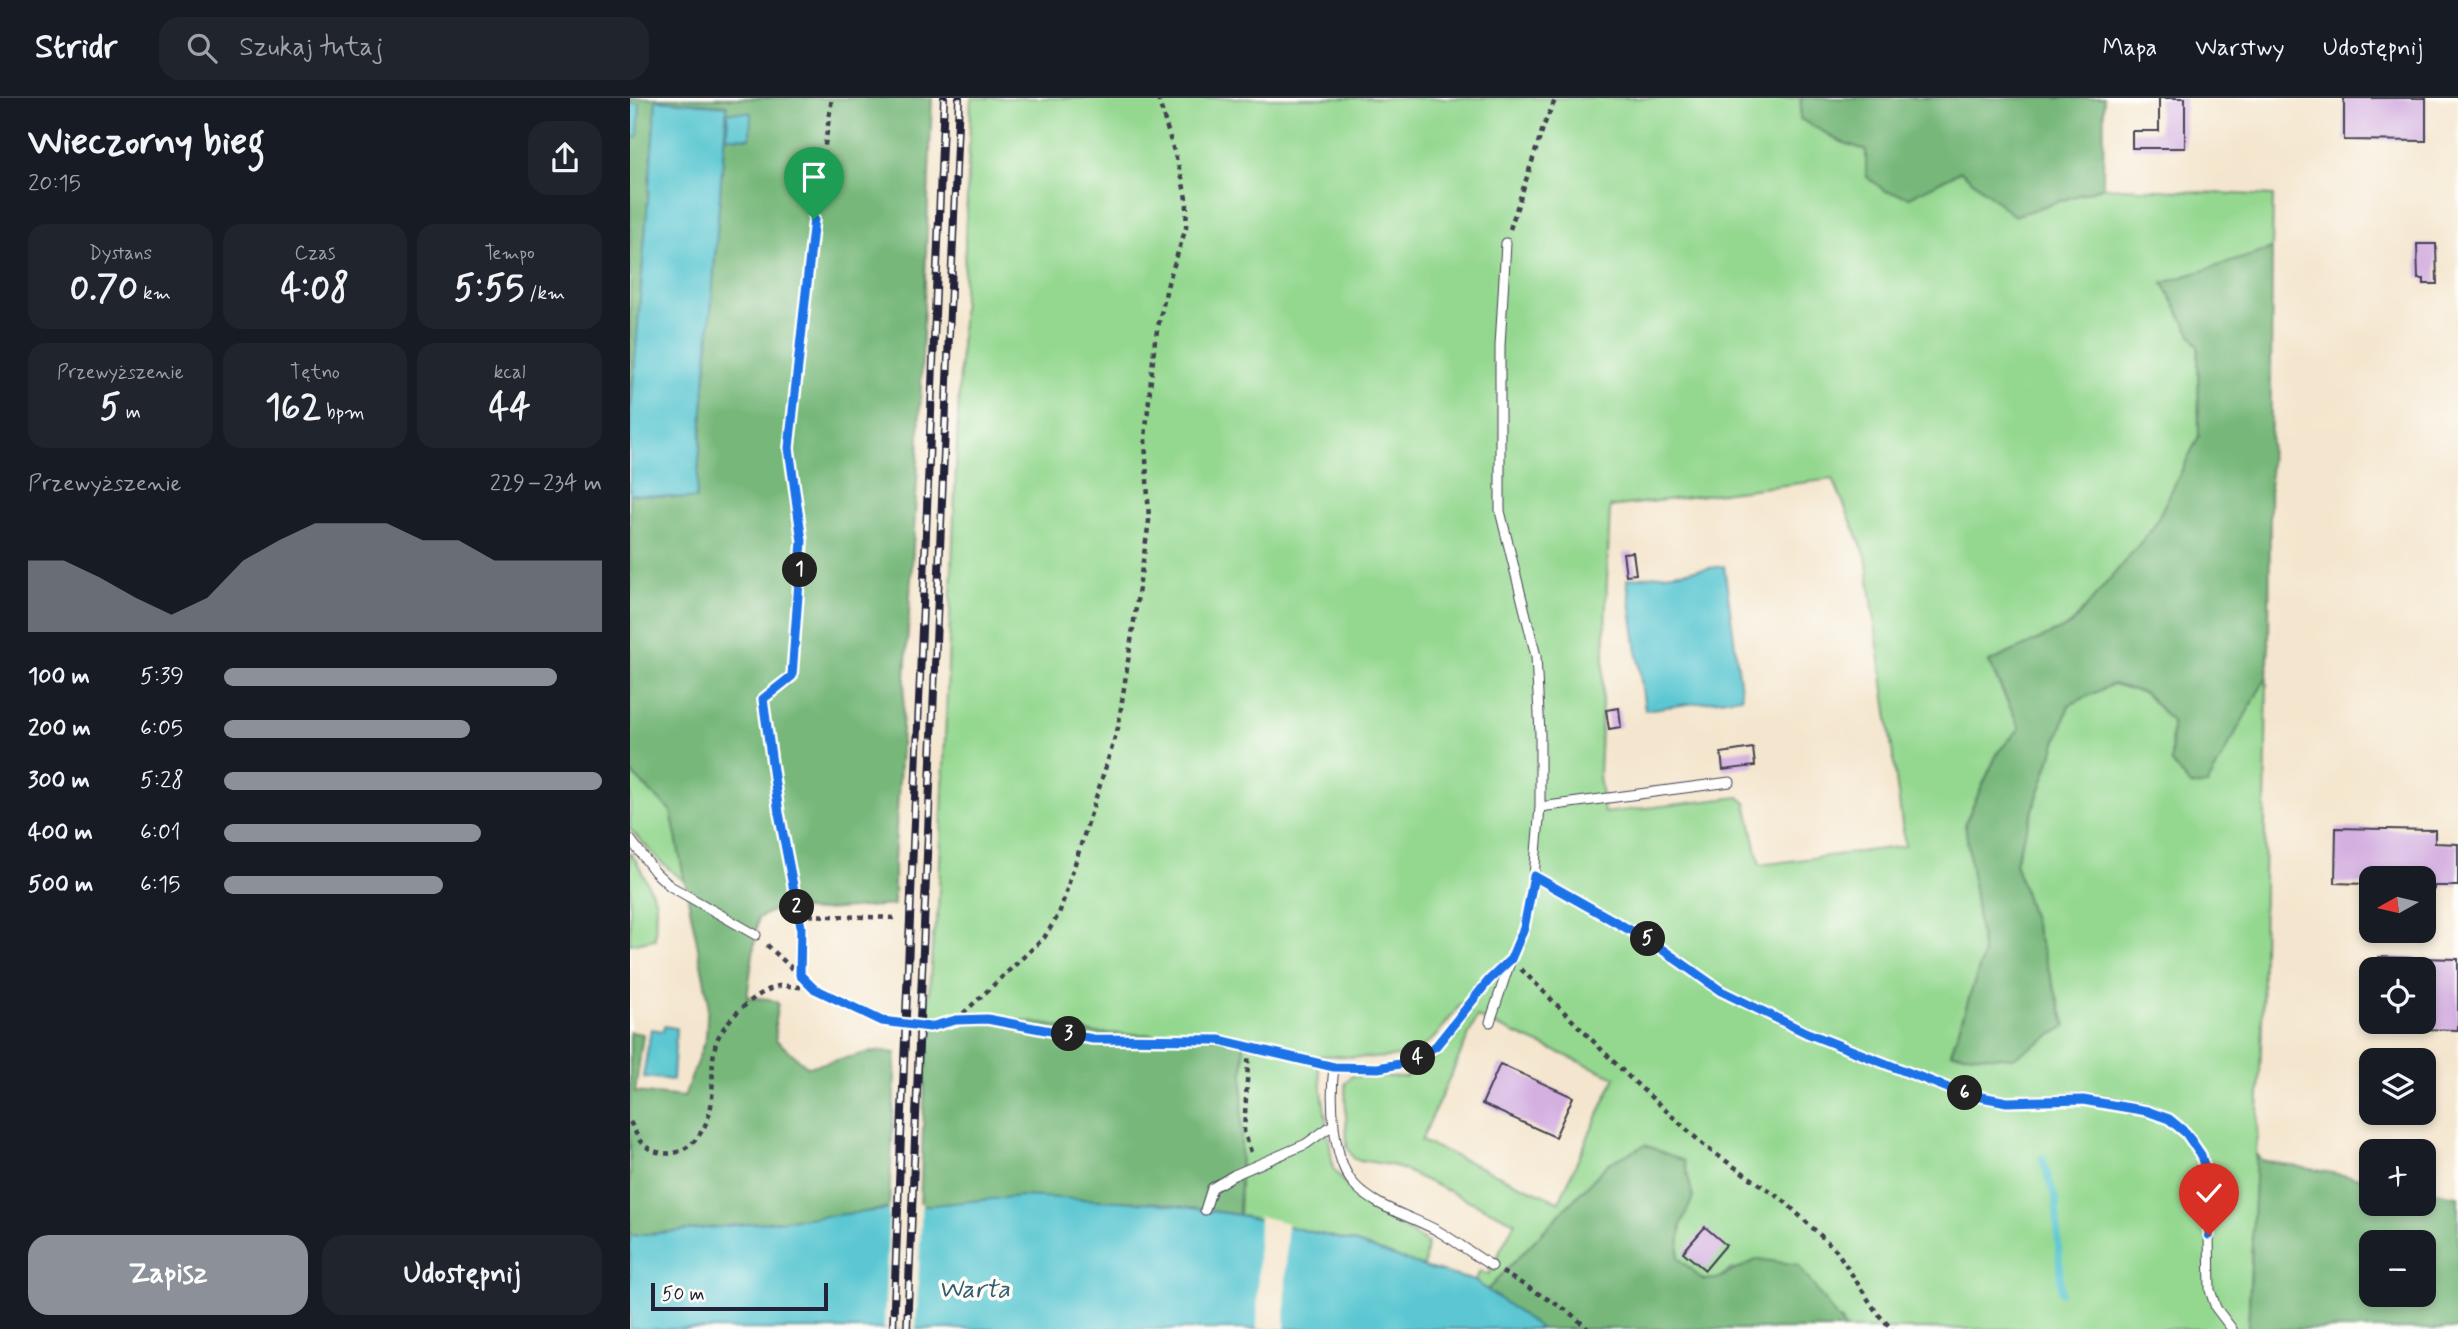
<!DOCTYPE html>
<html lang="pl">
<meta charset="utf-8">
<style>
:root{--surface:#171b24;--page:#20242c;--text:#f1f3f6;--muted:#9ea1a6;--line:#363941;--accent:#8c9099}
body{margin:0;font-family:Mynerve,sans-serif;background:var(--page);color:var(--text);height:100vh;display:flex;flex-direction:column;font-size:26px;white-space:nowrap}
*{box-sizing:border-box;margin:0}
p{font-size:23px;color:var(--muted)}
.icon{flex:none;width:38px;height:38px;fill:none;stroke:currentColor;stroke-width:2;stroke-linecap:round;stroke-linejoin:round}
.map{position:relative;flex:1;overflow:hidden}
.drawer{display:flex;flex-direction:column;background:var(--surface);width:630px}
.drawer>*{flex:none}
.needle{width:46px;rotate:262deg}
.fabs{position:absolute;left:1729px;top:768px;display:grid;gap:14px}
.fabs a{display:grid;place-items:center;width:77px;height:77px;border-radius:14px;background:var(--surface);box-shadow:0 4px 10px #0003;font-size:35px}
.scale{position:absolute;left:21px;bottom:18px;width:177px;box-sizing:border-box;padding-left:7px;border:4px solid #22223b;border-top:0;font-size:19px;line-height:24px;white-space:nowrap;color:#22223b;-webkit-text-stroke:5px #fdfcf7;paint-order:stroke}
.pin{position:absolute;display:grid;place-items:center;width:60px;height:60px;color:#fff;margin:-72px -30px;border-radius:50% 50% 50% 0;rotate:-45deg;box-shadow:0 0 7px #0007}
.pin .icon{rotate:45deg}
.km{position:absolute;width:35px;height:35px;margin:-18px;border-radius:50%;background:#222;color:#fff;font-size:19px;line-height:35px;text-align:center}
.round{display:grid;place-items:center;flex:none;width:74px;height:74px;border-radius:21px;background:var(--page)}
.overview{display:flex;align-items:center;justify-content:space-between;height:119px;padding:0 28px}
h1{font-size:38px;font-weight:800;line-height:52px}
.metrics{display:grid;grid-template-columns:repeat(3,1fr);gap:10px;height:119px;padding:7px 28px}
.metrics div{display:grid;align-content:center;border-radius:18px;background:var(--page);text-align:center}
.metrics b{font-size:35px;font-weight:800}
.metrics small{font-size:19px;font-weight:400}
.metrics p{font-size:19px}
.chart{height:196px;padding:14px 28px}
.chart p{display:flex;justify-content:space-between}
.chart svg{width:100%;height:126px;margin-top:7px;fill:var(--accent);opacity:.7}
.action{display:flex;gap:14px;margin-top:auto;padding:14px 28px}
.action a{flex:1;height:80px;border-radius:21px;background:var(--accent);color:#fff;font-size:28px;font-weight:800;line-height:80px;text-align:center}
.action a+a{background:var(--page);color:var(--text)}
ul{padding:0 28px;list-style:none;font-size:23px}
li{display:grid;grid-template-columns:112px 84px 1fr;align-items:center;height:52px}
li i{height:18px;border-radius:9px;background:var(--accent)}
header{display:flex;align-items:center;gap:42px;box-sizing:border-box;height:98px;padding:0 35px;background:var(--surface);border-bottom:2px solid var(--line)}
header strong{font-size:33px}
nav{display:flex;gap:38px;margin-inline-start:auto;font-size:24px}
.search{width:490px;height:63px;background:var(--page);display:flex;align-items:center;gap:18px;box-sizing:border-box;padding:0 24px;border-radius:21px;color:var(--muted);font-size:26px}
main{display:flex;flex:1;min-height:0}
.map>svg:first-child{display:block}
</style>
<header>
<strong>Stridr</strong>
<div class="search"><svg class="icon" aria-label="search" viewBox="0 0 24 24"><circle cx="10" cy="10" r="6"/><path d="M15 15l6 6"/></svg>Szukaj tutaj</div>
<nav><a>Mapa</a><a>Warstwy</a><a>Udostępnij</a></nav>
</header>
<main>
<section class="drawer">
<div class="overview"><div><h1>Wieczorny bieg</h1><p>20:15</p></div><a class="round"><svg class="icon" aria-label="share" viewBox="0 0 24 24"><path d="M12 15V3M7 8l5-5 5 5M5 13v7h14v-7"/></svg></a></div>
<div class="metrics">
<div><p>Dystans</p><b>0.70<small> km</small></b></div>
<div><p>Czas</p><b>4:08</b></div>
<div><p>Tempo</p><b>5:55<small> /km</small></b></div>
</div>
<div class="metrics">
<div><p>Przewyższenie</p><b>5<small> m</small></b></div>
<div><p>Tętno</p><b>162<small> bpm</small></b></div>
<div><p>kcal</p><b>44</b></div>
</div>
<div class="chart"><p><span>Przewyższenie</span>229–234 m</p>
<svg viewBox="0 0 160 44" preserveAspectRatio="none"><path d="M0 44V19L10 19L20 25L30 32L40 38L50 32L60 19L70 12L80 6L90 6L100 6L110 12L120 12L130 19L140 19L150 19L160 19V44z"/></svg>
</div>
<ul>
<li><b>100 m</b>5:39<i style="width:88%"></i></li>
<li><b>200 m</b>6:05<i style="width:65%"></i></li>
<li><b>300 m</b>5:28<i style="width:100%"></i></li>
<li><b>400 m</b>6:01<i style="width:68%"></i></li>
<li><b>500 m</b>6:15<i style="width:58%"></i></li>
</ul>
<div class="action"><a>Zapisz</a><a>Udostępnij</a></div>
</section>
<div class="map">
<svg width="1828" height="1231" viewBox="0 0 1828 1231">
<rect width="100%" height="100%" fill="#fdfcf7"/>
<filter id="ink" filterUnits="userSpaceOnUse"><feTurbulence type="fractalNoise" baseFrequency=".0143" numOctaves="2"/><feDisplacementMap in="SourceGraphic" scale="14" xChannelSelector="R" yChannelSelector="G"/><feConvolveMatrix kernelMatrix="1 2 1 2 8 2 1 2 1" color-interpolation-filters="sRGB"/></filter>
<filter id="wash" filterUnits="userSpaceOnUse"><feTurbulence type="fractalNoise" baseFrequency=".00686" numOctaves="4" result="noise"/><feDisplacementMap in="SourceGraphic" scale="28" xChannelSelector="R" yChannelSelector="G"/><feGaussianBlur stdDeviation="1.57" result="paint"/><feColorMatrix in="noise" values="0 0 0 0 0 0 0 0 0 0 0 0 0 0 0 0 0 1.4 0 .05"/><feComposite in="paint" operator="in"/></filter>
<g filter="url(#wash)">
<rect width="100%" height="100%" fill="#f4e6ce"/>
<!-- green -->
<path fill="#94d890" stroke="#5b7d66" stroke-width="2" fill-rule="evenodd" d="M 341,0 L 1171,0 L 1170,21 L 1214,45 L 1236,52 L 1331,73 L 1384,118 L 1473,89 L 1643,98 L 1642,151 L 1533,185 L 1568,249 L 1569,338 L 1523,430 L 1441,527 L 1359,565 L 1390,631 L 1368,654 L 1335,725 L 1353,859 L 1321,954 L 1383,960 L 1436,928 L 1385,764 L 1439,607 L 1483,586 L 1515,595 L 1542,624 L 1541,664 L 1576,687 L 1637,578 L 1632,930 L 1618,1231 L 1215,1231 L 1211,1223 L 1102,1171 L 1087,1181 L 1073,1182 L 1048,1160 L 1051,1127 L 1063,1099 L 979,1065 L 857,1192 L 845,1183 L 850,1173 L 858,1177 L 885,1124 L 765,1068 L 724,1061 L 717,1049 L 715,985 L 722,978 L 775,979 L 805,960 L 821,944 L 840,915 L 830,907 C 820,919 810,936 798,945 C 767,969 723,956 687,958 L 703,1070 L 716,1087 L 751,1116 L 797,1145 L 794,1169 L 724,1144 L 609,1117 L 614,940 L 465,935 L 345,915 L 297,927 L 303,837 L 308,814 ZM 1203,381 L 1236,458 L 1275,748 L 1130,767 L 1116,705 L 1109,699 L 974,715 L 969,677 L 980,409 ZM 847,919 L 985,979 L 929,1104 L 791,1043 Z
M 0,674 L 41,713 L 55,784 L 31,764 L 0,731 Z
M 0,755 L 7,764 L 26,803 L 25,841 L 0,846 Z"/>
<!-- forest -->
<path fill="#77b87a" stroke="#4c6d5a" stroke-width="2" fill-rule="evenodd" d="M 0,0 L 302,0 L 288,365 L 264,764 L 264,807 L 182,813 L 153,807 L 128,820 L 117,899 L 139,901 L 148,905 L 145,922 L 146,942 L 178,969 L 245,953 L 266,955 L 259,1110 L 203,1119 L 0,1138 L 0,934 L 13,936 L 5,994 L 54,999 L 76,939 L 78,901 L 41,713 L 0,674 L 0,396 L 66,401 L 97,7 L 26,2 L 0,325 L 0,38 L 7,39 L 10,7 L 0,5 Z
M 1171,0 L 1474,0 L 1473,89 L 1384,118 L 1331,73 L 1280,99 L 1255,93 L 1236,78 L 1236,52 L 1214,45 L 1170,21 Z
M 1642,151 L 1639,548 L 1637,578 L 1577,687 L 1560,688 L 1541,664 L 1542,624 L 1515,595 L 1483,586 L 1439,607 L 1385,764 L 1436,928 L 1383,960 L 1321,955 L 1353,858 L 1335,725 L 1368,654 L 1390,630 L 1359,564 L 1441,527 L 1523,430 L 1569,338 L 1568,249 L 1533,185 Z
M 345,915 L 465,935 L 614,940 L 609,1117 L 527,1105 L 290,1108 L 297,927 Z
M 1015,1047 L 1054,1063 L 1063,1099 L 1051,1127 L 1048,1160 L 1073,1182 L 1087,1181 L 1128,1161 L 1168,1167 L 1215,1231 L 911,1231 L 857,1192 L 979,1065 Z
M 1626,1055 L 1631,1062 L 1741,1082 L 1741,1106 L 1794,1106 L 1794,1092 L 1828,1098 L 1828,1231 L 1618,1231 ZM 1794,1144 L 1794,1197 L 1741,1197 L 1741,1144 Z"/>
<!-- water -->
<path fill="#5bc7d2" stroke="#3e7486" stroke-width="2" d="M 26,2 L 97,8 L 66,401 L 0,396 L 0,325 Z
M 0,5 L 10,6 L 8,39 L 0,38 Z
M 98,14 L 121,15 L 120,40 L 97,39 Z
M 1094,468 L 1112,599 L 1015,612 L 997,481 Z
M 34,928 L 46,930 L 43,982 L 13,979 L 21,931 L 33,933 Z
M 391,1098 L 527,1105 L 609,1117 L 724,1144 L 794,1169 L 845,1183 L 911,1231 L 0,1231 L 0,1138 Z"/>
<!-- pier -->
<path fill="#f4e6ce" d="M 292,1105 L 286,1231 L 254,1231 L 259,1107 Z
M 629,1118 L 657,1125 L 655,1231 L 627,1231 Z"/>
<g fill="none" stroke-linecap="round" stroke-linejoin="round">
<!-- stream -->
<path stroke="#5bc7d2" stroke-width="7" d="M 1412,1060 L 1426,1102 L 1431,1194"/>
</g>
<g id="blocks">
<!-- building -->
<path fill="#d4b0e1" d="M 1529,0 L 1555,0 L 1555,50 L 1502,50 L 1502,33 L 1529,33 Z
M 1714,0 L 1796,0 L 1796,43 L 1714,42 Z
M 1787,146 L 1806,146 L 1807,186 L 1794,186 L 1794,181 L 1788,181 Z
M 1003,454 L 1006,476 L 996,477 L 993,455 Z
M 989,610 L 991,629 L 979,631 L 976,612 Z
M 1123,650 L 1125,668 L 1093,672 L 1091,655 Z
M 1706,730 L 1805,732 L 1805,745 L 1828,746 L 1828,788 L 1804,788 L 1804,793 L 1794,793 L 1794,780 L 1741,780 L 1741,792 L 1735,792 L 1735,786 L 1705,785 Z
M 1748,859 L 1828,861 L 1828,932 L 1747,930 L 1747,924 L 1794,924 L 1794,872 L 1748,872 Z
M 870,966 L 943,999 L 925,1039 L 852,1006 Z
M 1075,1129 L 1096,1147 L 1075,1172 L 1053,1154 Z"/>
</g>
</g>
<g filter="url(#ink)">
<use href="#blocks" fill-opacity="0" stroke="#423f51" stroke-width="2"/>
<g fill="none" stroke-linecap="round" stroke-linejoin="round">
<defs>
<path id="lane" d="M 876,145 L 870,248 L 870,413 L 906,558 L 910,636 L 910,709 L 1100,684
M 0,741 L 25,774 L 40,788 L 126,837
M 904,778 L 1023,845 L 1091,893 L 1177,935 L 1331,995 L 1377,1004 L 1453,1001 L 1517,1012 L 1539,1021 L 1556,1035 L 1571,1057 L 1578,1081 L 1580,1192 L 1586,1210 L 1602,1231
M 860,924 L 881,861 L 894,830 L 904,778 L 910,709
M 575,1112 L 582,1090 L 604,1077 L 676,1046 L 704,1026
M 862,1168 C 844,1157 827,1144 808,1133 C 781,1118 743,1109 723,1085 C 702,1060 700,1000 704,969 L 748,970 L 781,964 L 806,948 L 859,882 L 881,861"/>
</defs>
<!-- lane casing -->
<use href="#lane" stroke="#423f51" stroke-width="11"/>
<!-- path -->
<path stroke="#423f51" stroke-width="4.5" stroke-dasharray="5 5" stroke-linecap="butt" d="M 880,131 L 914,27 L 926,0
M 169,817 L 268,820
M 137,847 L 183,890 L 252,924 L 300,929 L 326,922 L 357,921 L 462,941 L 589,942 L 619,950
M 891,871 L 999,979 L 1077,1050 L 1154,1103 L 1206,1152 L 1247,1215 L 1262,1231
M 170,877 L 171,829 L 149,715 L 133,601 L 162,578 L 172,443 L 159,350 L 184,120 L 202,0
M 326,922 L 414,840 L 429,816 L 488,630 L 519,423 L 515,340 L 525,242 L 538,185 L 556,130 L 557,106 L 552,80 L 528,0
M 0,1024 C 4,1030 6,1037 10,1043 C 16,1050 24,1054 33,1055 C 57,1059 75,1035 80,1013 C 85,993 80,970 85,949 C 89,926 126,893 149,888 C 159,887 171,890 181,890
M 621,1054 L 614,1033 L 619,950 L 690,966
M 872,1174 L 938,1213 L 958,1231"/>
<!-- lane -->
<use href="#lane" stroke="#fff" stroke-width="9"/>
<defs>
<path id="rail" d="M 263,1231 L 314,0
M 277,1231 L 329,0"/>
</defs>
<!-- rail casing -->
<use href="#rail" stroke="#22223b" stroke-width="8"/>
<!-- rail -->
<use href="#rail" stroke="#fdfcf7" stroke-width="5" stroke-dasharray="16" stroke-linecap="butt"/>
</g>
</g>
<g fill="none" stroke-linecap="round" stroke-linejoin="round" filter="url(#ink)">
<defs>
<path id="route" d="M 184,121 L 159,350 L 172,443 L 162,578 L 133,601 L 149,715 L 171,829 L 170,877 L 183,890 L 252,923 L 300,929 L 326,922 L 357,921 L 463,941 L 589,942 L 704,969 L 748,970 L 780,964 L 806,948 L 859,882 L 881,861 L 894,830 L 904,778 L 1023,845 L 1091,893 L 1177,935 L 1331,995 L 1377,1004 L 1453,1002 L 1517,1013 L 1539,1021 L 1556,1035 L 1571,1057 L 1578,1081 L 1579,1137"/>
</defs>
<!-- route casing -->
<use href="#route" stroke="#fff" stroke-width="14"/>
<!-- route -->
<use href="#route" stroke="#1a73e8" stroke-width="9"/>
</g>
<g text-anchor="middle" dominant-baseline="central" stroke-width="7" stroke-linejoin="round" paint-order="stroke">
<!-- water labels -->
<g font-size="26" font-style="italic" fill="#365c70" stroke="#fdfcf7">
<text x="344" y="1192">Warta</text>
</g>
</g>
</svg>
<div class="fabs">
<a><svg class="needle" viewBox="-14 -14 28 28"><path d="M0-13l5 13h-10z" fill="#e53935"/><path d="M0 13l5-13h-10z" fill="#9ea1a6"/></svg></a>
<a><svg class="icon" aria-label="locate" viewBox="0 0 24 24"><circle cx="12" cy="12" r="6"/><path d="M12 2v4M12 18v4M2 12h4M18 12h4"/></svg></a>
<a><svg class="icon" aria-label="layers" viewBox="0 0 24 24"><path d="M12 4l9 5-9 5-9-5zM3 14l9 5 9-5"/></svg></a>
<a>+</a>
<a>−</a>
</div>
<div class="scale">50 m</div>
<div class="pin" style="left:184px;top:121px;background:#1e9e55"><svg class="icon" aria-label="arrive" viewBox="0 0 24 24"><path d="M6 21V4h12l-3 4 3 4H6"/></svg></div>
<div class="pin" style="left:1579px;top:1137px;background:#d93025"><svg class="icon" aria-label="check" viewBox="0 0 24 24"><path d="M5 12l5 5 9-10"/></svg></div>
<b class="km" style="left:170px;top:472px">1</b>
<b class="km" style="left:167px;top:809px">2</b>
<b class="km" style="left:439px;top:936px">3</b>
<b class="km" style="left:788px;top:960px">4</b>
<b class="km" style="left:1018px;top:841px">5</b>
<b class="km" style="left:1335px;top:995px">6</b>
</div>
</main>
